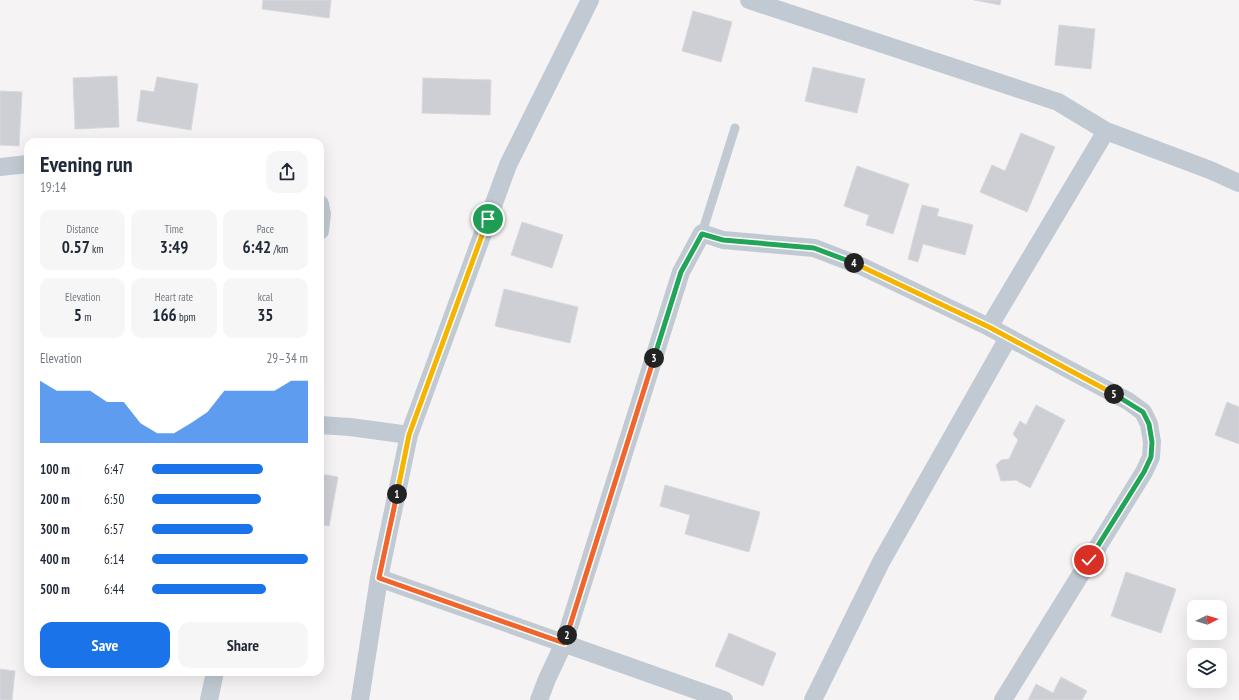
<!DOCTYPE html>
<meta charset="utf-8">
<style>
:root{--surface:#fff;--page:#f6f6f7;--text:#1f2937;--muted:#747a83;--accent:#1a73e8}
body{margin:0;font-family:"PT Sans Narrow",sans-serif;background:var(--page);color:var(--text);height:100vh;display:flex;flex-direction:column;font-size:15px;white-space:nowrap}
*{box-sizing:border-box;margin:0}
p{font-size:13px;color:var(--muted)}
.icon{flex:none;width:22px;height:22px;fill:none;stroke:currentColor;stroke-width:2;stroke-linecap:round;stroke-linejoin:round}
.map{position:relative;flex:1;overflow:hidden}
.details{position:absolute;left:24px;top:138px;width:300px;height:538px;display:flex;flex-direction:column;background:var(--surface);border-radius:12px;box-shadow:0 4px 16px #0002}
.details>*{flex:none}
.needle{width:26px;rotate:85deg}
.fabs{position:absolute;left:1187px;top:600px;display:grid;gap:8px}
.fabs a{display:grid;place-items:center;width:40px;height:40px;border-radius:8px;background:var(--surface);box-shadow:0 4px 16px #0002;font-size:20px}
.pin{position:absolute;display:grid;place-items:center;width:34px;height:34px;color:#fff;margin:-17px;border:2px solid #fff;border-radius:50%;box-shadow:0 1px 4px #0007}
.km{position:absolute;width:20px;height:20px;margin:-10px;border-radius:50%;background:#222;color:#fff;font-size:11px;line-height:20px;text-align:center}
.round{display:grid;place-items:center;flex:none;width:42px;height:42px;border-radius:12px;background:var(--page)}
.summary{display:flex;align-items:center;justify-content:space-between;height:68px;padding:0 16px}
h1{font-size:22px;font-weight:600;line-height:30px}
.stats{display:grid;grid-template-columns:repeat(3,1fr);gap:6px;height:68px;padding:4px 16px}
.stats div{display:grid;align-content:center;border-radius:10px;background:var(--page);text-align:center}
.stats b{font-size:17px;font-weight:600}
.stats small{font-size:11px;font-weight:400}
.stats p{font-size:11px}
.chart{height:112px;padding:8px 16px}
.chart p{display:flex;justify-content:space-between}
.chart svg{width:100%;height:72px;margin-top:4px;fill:var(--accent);opacity:.7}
.cta{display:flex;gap:8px;margin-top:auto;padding:8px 16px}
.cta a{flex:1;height:46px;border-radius:12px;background:var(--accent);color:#fff;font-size:16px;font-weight:600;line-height:46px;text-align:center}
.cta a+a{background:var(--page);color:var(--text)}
ul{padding:0 16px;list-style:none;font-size:13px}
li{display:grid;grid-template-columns:64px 48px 1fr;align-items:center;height:30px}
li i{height:10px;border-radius:5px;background:var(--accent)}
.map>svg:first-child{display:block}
</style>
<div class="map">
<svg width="1239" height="700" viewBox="0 0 1239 700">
<rect width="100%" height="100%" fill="#f5f3f3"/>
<!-- building -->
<path fill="#cdcfd5" stroke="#d7d9de" d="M 263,0 L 331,0 L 329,18 L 262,9 Z
M 974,0 L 1001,0 L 1000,5 Z
M 693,11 L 732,22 L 721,62 L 682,51 Z
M 1059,25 L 1095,29 L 1091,69 L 1055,65 Z
M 813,67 L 865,79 L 857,113 L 805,101 Z
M 117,76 L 119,127 L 75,129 L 73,78 Z
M 157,77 L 198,84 L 191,130 L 137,121 L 141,90 L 154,92 Z
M 423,78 L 491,80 L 490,115 L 422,113 Z
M 0,91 L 22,92 L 19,146 L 0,145 Z
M 1021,133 L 1055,147 L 1027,212 L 980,192 L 992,165 L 1005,171 Z
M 857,166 L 909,184 L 893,234 L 866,225 L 869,215 L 844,206 Z
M 922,205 L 939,209 L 937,216 L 973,225 L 965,255 L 923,244 L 918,262 L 908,259 Z
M 522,222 L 563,235 L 552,268 L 511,255 Z
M 504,289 L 578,307 L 570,343 L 495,326 Z
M 1227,402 L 1239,407 L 1239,444 L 1215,435 Z
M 1036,405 L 1065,420 L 1030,488 L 1016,480 L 1001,481 L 996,465 L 1001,460 L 1009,459 L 1018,440 L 1013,434 L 1020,421 L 1026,425 Z
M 320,474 L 338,477 L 329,526 L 320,524 Z
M 665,485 L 760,512 L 749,552 L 685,534 L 690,515 L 660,506 Z
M 1126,572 L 1176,589 L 1161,633 L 1111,616 Z
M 729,633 L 776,653 L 763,686 L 715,666 Z
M 0,669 L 15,671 L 12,700 L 0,700 Z
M 1061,677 L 1087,691 L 1082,700 L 1028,700 L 1036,684 L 1053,693 Z"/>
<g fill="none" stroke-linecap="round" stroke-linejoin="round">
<!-- lane -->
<path stroke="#c1cad2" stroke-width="9" d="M 702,233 L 735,128"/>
<!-- street -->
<path stroke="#c1cad2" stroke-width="18" d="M 749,0 L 1058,102 L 1106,131 L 1210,170 L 1239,183
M 0,167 L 28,164
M 320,204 L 322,214 L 320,231
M 989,327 L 1106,131
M 320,425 L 350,427 L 409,435
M 379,578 L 724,700
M 209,700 L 215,672
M 360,700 L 379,578 L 409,435 L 508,165 L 590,0
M 539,700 L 547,679 L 564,643 L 681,272 L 702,233 L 723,240 L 814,248 L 861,266 L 989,327 L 1128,401 L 1143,412 L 1149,424 L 1152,442 L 1151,457 L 1144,472 L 1003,700
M 813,700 L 881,562 L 1008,338"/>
</g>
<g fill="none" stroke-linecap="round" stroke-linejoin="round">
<defs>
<path id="split-1" d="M 397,494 L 409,435 L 488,219"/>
<path id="split-2" d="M 397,494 L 379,578 L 564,643 L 567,635"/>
<path id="split-3" d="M 567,635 L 654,358"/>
<path id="split-4" d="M 654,358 L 681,272 L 702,234 L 723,240 L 814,248 L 854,263"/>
<path id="split-5" d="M 854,263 L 989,327 L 1114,394"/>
<path id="split-6" d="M 1089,560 L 1144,472 L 1151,457 L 1152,442 L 1149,424 L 1143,412 L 1114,394"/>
</defs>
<!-- split-1 casing -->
<use href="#split-1" stroke="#fff" stroke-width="8"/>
<!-- split-2 casing -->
<use href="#split-2" stroke="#fff" stroke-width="8"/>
<!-- split-3 casing -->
<use href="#split-3" stroke="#fff" stroke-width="8"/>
<!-- split-4 casing -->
<use href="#split-4" stroke="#fff" stroke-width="8"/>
<!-- split-5 casing -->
<use href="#split-5" stroke="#fff" stroke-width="8"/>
<!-- split-6 casing -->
<use href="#split-6" stroke="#fff" stroke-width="8"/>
<!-- split-1 -->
<use href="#split-1" stroke="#f5b400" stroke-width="5"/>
<!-- split-2 -->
<use href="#split-2" stroke="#f0652b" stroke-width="5"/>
<!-- split-3 -->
<use href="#split-3" stroke="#f0652b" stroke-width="5"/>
<!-- split-4 -->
<use href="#split-4" stroke="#22a559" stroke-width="5"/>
<!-- split-5 -->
<use href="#split-5" stroke="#f5b400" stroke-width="5"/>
<!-- split-6 -->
<use href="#split-6" stroke="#22a559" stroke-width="5"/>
</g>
</svg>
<div class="fabs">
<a><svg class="needle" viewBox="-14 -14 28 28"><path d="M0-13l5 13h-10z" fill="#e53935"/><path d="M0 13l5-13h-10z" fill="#747a83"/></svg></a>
<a><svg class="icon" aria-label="layers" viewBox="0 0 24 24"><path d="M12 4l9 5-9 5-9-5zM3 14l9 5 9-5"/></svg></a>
</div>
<div class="pin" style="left:488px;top:219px;background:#1e9e55"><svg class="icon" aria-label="arrive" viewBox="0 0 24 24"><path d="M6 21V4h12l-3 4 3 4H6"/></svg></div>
<div class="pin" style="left:1089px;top:560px;background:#d93025"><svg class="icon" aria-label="check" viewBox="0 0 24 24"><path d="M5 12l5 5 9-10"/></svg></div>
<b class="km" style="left:397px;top:494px">1</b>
<b class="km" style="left:567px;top:635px">2</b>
<b class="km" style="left:654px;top:358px">3</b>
<b class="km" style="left:854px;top:263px">4</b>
<b class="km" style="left:1114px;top:394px">5</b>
<section class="details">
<div class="summary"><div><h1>Evening run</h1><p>19:14</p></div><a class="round"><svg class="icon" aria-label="share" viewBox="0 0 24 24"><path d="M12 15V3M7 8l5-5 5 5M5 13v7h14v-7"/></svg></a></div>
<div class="stats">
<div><p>Distance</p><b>0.57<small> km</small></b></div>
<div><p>Time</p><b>3:49</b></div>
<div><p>Pace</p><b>6:42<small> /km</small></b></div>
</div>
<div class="stats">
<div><p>Elevation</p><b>5<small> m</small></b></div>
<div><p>Heart rate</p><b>166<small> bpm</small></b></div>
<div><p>kcal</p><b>35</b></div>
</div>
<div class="chart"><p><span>Elevation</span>29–34 m</p>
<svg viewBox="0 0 160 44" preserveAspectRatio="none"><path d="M0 44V6L10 12L20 12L30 12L40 19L50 19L60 32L70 38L80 38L90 32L100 25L110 12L120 12L130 12L140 12L150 6L160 6V44z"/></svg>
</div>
<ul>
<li><b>100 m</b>6:47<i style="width:71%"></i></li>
<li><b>200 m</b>6:50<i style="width:70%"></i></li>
<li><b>300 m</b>6:57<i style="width:65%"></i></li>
<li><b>400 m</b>6:14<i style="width:100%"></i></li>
<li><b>500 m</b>6:44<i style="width:73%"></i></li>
</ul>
<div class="cta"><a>Save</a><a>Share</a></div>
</section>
</div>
